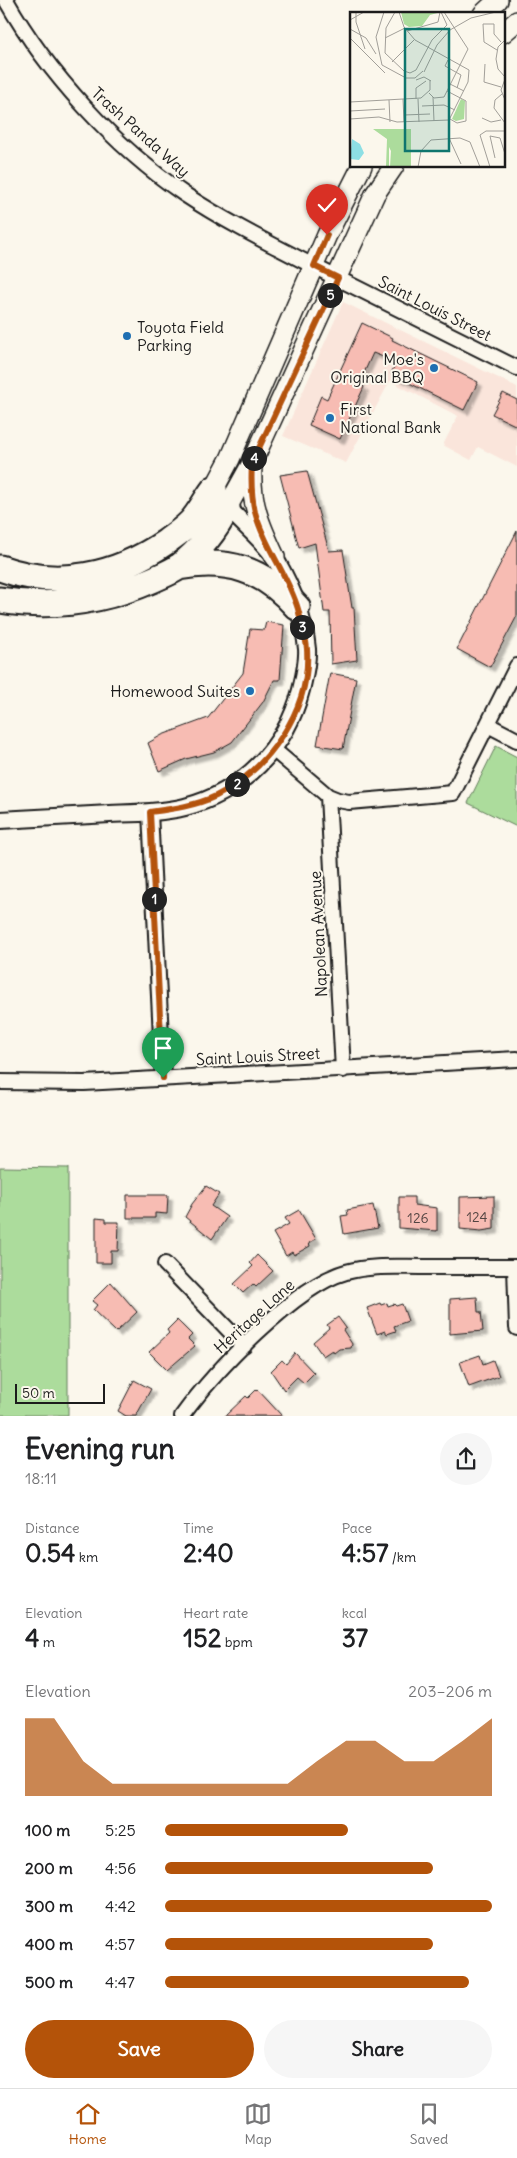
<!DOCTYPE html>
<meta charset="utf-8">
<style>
:root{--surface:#fff;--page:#f6f6f6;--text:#202124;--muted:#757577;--line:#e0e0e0;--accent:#b45309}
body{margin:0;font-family:Delius,sans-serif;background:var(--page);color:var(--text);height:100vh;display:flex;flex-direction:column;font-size:19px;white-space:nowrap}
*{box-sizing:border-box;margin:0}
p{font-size:16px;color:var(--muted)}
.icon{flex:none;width:28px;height:28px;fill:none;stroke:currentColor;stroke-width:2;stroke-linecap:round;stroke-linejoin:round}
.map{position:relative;height:1416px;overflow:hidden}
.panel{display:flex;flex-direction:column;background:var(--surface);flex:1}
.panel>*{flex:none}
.scale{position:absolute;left:15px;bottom:12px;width:90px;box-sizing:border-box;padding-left:5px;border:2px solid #1c1c1c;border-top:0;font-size:14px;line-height:18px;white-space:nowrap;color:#1c1c1c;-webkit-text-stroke:4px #fbf7ec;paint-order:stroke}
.pin{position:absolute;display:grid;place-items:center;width:42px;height:42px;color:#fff;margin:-51px -21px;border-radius:50% 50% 50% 0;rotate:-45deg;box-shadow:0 0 5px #0007}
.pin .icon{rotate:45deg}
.km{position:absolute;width:25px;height:25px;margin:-12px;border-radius:50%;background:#222;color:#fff;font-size:14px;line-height:25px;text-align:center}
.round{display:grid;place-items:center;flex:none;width:52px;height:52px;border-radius:26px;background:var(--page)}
.overview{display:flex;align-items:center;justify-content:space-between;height:85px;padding:0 25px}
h1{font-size:28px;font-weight:800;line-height:38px}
.figures{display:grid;grid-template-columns:repeat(3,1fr);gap:8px;height:85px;padding:5px 25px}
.figures div{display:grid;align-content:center}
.figures b{font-size:25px;font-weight:800}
.figures small{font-size:14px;font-weight:400}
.figures p{font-size:14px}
.chart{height:140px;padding:10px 25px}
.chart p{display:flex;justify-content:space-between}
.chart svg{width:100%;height:90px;margin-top:5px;fill:var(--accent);opacity:.7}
.cta{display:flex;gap:10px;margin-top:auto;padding:10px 25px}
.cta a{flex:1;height:58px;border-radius:30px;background:var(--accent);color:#fff;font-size:20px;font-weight:800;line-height:58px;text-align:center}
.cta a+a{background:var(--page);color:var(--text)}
ul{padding:0 25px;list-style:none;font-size:16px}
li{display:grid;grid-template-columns:80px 60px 1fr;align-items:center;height:38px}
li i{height:12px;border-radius:6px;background:var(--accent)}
.dock{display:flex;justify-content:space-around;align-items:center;height:70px;border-top:1px solid var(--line);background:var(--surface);font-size:14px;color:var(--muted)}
.dock a{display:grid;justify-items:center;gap:2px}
.dock .active{color:var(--accent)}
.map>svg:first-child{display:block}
</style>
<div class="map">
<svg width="517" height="1416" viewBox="0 0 517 1416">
<defs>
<filter id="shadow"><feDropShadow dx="4.5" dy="4.5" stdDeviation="1" flood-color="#0004"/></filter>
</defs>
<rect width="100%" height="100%" fill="#fbf7ec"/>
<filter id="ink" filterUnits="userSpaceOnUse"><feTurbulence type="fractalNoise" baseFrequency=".02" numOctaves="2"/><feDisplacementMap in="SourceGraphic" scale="10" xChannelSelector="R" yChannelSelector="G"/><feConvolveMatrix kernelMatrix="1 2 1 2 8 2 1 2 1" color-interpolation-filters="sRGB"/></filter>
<g filter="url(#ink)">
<!-- built -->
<path fill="#fae5db" d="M 343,302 L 517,387 L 517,467 L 478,447 L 471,460 L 443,445 L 458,416 L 390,381 L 346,463 L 283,436 Z"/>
<!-- green -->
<path fill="#acdc9c" stroke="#647c5c" d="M 496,746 L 517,757 L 517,827 L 468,803 Z
M 0,1167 L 68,1168 L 68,1415 L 0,1415 Z"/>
<!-- building -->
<path fill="#f7bcb3" stroke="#1c1c1c" filter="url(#shadow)" d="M 362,323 L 393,338 L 392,340 L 478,382 L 464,410 L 391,374 L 396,362 L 373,353 L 359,384 L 364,387 L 340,439 L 309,425 L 321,396 L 327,399 Z
M 503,393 L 517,400 L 517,426 L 492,414 Z
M 307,471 L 329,551 L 343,550 L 352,608 L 354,608 L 357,660 L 331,664 L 330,612 L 324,612 L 315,543 L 299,548 L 280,475 Z
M 517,531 L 517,616 L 490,667 L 457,649 Z
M 266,622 L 284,625 L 280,680 L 274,680 L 263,702 L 232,742 L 214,752 L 186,759 L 159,771 L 148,743 L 162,735 L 208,718 L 243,673 L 250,629 L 264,630 Z
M 330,673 L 356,678 L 343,749 L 317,745 Z
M 206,1186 L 219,1194 L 211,1206 L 227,1217 L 212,1239 L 185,1217 L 192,1204 Z
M 127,1195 L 168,1195 L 167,1214 L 155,1213 L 155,1218 L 127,1218 Z
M 494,1196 L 494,1229 L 481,1231 L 460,1229 L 460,1197 Z
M 399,1197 L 414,1197 L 414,1205 L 437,1208 L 437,1231 L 399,1228 Z
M 373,1205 L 378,1228 L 344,1234 L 341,1216 L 348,1215 L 347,1210 Z
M 299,1210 L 316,1239 L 309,1243 L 310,1246 L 294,1255 L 292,1252 L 286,1256 L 273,1233 L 289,1224 L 285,1218 Z
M 96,1218 L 106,1219 L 106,1222 L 119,1222 L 118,1251 L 111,1251 L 111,1263 L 96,1263 Z
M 257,1255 L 273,1271 L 256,1287 L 253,1284 L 243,1293 L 234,1284 L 253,1266 L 250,1263 Z
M 111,1282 L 137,1312 L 116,1332 L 93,1310 L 97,1305 L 92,1301 Z
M 477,1297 L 478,1312 L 481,1312 L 483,1331 L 450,1334 L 450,1299 Z
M 380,1303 L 381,1305 L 387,1303 L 388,1306 L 394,1304 L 396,1306 L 402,1304 L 408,1321 L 394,1326 L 396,1331 L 387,1334 L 385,1331 L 377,1334 L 367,1308 Z
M 338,1317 L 346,1328 L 343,1330 L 352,1344 L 351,1348 L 339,1349 L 334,1353 L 332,1350 L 323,1356 L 313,1342 L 329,1328 L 327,1325 Z
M 177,1320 L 192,1335 L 188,1339 L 195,1346 L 167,1370 L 149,1352 L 169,1333 L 167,1330 Z
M 295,1353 L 314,1373 L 304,1383 L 297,1377 L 284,1390 L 271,1371 L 282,1360 L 286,1364 Z
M 480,1355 L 483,1364 L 493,1360 L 499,1376 L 469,1387 L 460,1362 Z
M 134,1380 L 151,1389 L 136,1416 L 126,1416 L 118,1411 Z
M 257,1389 L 282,1416 L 225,1416 L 246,1396 L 248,1398 Z"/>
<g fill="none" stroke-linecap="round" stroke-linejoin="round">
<defs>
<path id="minor" d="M 6,0 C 47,73 115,147 184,194 C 229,224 279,248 327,273 C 390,305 454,336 517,368
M 488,725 L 517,740
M 274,750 L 328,796 L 338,800 L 349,802 L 453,793 L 517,666
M 328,796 L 343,1070
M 150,812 L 163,1078
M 0,1082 L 84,1083 L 517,1059
M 165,1264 L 244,1346
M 515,1267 L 517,1328
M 182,1416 C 214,1372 295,1286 346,1272 C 371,1265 396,1267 422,1267 C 454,1267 485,1267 517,1267"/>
<path id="tertiary" d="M 0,820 C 37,818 73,816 110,814 C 134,813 161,813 185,807 C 243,792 286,748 301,690 C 304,677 308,662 307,649 C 304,618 291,586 276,560 C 266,541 237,521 223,501"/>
<path id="secondary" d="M 483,14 L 498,0
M 503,33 L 517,21
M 252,466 C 250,503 260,525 275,557
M 214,489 L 230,459 L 327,235 L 362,166
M 227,508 L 252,463 L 375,194 L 394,166"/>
<path id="motorway" d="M 178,567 C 228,558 263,569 297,607
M 0,568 C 58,589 116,576 166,542 C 175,535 188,527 195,517 C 202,508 207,498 214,489
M 0,600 C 52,609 104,601 152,580 C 161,576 172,572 180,566 C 200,550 216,530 227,508"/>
</defs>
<!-- minor casing -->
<use href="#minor" stroke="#1c1c1c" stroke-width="18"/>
<!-- tertiary casing -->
<use href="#tertiary" stroke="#1c1c1c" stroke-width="20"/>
<!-- secondary casing -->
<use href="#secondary" stroke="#1c1c1c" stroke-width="22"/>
<!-- motorway casing -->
<use href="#motorway" stroke="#1c1c1c" stroke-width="29"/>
<!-- minor -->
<use href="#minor" stroke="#fbf7ec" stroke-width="14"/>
<!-- tertiary -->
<use href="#tertiary" stroke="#fbf7ec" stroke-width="16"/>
<!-- secondary -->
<use href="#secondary" stroke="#fbf7ec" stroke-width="19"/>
<!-- motorway -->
<use href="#motorway" stroke="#fbf7ec" stroke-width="25"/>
</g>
</g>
<g fill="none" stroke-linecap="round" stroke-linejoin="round" filter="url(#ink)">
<defs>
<path id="route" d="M 163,1078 L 150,812 C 172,809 195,806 216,796 C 268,770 311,710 307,649 C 306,636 301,621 298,609 C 288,575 264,546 255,512 C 251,495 251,479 252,463 L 338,278 L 314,266 L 327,235"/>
</defs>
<!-- route casing -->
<use href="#route" stroke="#fff" stroke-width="10"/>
<!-- route -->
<use href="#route" stroke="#b45309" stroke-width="6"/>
</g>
<!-- markers -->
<g fill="#1f6fb2" stroke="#fbf7ec" stroke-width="2">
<circle cx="127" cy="336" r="5"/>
<circle cx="434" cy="368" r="5"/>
<circle cx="330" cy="418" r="5"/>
<circle cx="250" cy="691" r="5"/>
</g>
<g text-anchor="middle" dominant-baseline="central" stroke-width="4" stroke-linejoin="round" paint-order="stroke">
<!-- number labels -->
<g font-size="14" fill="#534442">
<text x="477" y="1217">124</text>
<text x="418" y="1218">126</text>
</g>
<!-- street labels -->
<g font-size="16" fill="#1c1c1c" stroke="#fbf7ec">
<text transform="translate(141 132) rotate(42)">Trash Panda Way</text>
<text transform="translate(435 308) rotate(27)">Saint Louis Street</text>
<text transform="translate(318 934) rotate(-93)">Napolean Avenue</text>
<text transform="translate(258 1056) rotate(-3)">Saint Louis Street</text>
<text transform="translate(254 1316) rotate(-42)">Heritage Lane</text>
</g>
<!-- poi labels -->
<g font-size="16" fill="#1c1c1c" stroke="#fbf7ec" text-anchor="start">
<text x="137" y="327">Toyota Field<tspan x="137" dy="18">Parking</tspan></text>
<text x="424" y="359" text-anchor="end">Moe's<tspan x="424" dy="18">Original BBQ</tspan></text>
<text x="340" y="409">First<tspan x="340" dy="18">National Bank</tspan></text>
<text x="240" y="691" text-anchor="end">Homewood Suites</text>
</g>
</g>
<!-- overview -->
<g transform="translate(350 12)">
<rect width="155" height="155" fill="#fbf7ec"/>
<path d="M 51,0 L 91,0 L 80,3 L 72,14 L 59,15 L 54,12 ZM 111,87 L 115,89 L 114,107 L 106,109 L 102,107 ZM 23,117 L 61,117 L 61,155 L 40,155 L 41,139 L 39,135 L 39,155 L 36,155 L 37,127 Z" fill="#acdc9c"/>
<path d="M 2,127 L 10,132 L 14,141 L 9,148 L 0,147 Z" fill="#8ddfe4"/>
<path fill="none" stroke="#a29f99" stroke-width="1" d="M 6,0 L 6,10 L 15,37M 34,0 L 26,25 L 32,53 L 56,66 L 65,66 L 73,59M 45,0 L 36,16 L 35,41 L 54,59 L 60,61 L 66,58 L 82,28 L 97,13 L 91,0M 0,8 L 14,0M 0,17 L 16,26 L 26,42M 57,19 L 88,10 L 90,0M 0,26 L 35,61M 35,26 L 55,16M 155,28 L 148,35 L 146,47 L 148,57 L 155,65M 147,38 L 134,30 L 133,12 L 144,12 L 144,22 L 151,30M 98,48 L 95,54 L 111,63 L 107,76M 42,50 L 64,28M 135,52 L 134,70 L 151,75M 74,60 L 87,33 L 100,18 L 121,6 L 146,0M 155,67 L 151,78 L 155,88M 66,68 L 74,65 L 81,69M 100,72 L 114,79M 97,79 L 116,89 L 116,109 L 107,111 L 100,107M 79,81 L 84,86 L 94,85 L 118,37 L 94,0M 152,82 L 145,88 L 144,96 L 155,111M 83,85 L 84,109M 53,87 L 54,110M 66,87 L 66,76 L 76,69M 68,87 L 69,110M 39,88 L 40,110M 0,90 L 71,86 L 80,78 L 80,68M 72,94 L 94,93 L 105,98M 0,99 L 35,97M 54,103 L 80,102M 132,106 L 141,110 L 151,108M 0,107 L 29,105 L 47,110 L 99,108 L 118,70 L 119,58 L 65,28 L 54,15 L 49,0M 99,126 L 111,152M 145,146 L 140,124 L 150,126 L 155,142M 68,155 L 71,139 L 81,128 L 110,126 L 120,130 L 130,155M 140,155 L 130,123 L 136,119 L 155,119"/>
<path fill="#0f766e" fill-opacity="0.15" stroke="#0f766e" stroke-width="2.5" d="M 55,17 L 99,17 L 99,139 L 55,139 Z"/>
<rect width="155" height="155" fill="none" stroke="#1c1c1c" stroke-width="2.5"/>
</g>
</svg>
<div class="scale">50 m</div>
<div class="pin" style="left:163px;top:1078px;background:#1e9e55"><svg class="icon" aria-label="arrive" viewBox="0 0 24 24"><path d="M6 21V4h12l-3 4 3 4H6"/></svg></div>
<div class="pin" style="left:327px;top:235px;background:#d93025"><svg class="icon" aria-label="check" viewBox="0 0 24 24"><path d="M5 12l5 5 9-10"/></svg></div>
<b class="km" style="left:154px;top:899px">1</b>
<b class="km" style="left:237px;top:784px">2</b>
<b class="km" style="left:302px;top:627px">3</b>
<b class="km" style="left:254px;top:458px">4</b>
<b class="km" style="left:330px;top:295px">5</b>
</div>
<section class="panel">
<div class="overview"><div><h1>Evening run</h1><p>18:11</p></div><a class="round"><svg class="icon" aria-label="share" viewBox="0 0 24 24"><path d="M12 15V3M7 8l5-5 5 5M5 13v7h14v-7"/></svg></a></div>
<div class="figures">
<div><p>Distance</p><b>0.54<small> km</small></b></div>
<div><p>Time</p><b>2:40</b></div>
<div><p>Pace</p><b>4:57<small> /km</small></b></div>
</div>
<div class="figures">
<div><p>Elevation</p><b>4<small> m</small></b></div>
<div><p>Heart rate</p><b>152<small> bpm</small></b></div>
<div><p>kcal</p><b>37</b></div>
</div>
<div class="chart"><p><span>Elevation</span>203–206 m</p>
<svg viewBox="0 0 160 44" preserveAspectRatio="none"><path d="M0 44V6L10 6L20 27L30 38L40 38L50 38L60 38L70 38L80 38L90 38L100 27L110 17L120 17L130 27L140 27L150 17L160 6V44z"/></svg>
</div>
<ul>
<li><b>100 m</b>5:25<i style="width:56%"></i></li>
<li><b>200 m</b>4:56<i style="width:82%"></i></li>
<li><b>300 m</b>4:42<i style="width:100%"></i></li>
<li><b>400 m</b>4:57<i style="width:82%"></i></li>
<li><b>500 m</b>4:47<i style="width:93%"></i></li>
</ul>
<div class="cta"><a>Save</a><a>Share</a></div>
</section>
<nav class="dock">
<a class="active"><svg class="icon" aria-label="home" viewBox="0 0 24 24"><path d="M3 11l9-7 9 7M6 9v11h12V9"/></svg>Home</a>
<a><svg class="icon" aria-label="map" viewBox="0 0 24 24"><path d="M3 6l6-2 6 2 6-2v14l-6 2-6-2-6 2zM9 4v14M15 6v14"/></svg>Map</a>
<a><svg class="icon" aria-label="saved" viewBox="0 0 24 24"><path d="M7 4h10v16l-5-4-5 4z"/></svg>Saved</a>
</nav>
